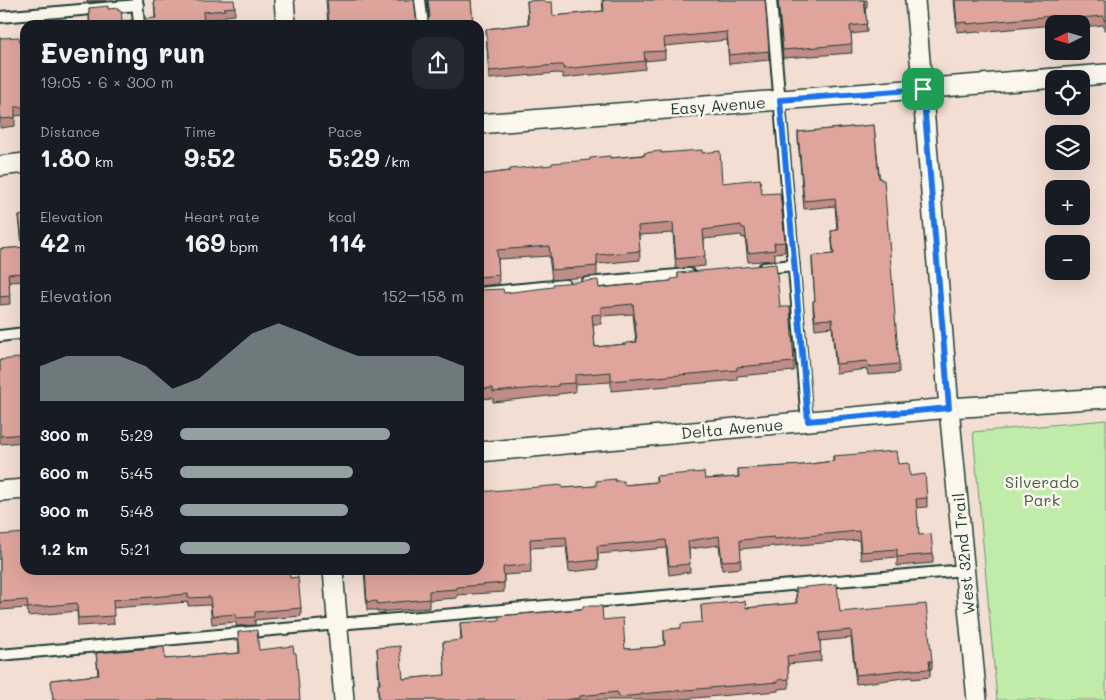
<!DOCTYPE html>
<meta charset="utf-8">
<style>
:root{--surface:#171b24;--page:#242831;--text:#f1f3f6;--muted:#9ea1a6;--accent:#92a19f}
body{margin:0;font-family:Mali,sans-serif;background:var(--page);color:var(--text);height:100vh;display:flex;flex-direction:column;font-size:19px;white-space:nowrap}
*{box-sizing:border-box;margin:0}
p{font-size:16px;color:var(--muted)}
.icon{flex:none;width:28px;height:28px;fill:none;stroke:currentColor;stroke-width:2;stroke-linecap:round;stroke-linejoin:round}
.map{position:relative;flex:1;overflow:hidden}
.drawer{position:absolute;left:20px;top:20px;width:464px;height:555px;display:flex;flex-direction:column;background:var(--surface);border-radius:15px;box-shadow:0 5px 20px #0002}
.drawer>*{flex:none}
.needle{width:32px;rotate:265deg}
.buttons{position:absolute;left:1045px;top:15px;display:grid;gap:10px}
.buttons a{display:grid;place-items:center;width:45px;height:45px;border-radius:10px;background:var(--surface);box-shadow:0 5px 20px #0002;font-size:25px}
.pin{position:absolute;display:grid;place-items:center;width:42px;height:42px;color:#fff;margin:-21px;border-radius:10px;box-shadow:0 2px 8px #0006}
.round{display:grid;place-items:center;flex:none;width:52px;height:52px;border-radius:15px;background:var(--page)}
.summary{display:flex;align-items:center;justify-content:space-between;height:85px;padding:0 20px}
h1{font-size:28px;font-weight:700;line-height:38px}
.figures{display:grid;grid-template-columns:repeat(3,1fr);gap:8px;height:85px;padding:5px 20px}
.figures div{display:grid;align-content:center}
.figures b{font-size:25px;font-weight:700}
.figures small{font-size:14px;font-weight:400}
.figures p{font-size:14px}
.chart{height:140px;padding:10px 20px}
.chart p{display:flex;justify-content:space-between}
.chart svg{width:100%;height:90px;margin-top:5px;fill:var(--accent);opacity:.7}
ul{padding:0 20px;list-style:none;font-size:16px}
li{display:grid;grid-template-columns:80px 60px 1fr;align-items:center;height:38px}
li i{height:12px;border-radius:6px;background:var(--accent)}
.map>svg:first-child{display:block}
</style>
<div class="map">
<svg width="1106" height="700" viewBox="0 0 1106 700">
<rect width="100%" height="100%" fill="#f3ded4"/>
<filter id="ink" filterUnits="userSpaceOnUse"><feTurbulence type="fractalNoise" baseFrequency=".02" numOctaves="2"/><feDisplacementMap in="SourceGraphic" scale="10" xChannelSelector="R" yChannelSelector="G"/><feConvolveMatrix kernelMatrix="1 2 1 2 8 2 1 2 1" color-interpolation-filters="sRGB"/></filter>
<g filter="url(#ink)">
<!-- green -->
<path fill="#c0eba8" stroke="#70946e" d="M 1106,420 L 1106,700 L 997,700 L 973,432 Z"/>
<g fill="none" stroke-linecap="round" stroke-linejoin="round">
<defs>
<path id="lane" d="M 137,0 L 139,25
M 420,0 L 423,25
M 771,0 L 807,421
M 0,17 L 138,5
M 764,268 L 794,265
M 587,283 L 689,274
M 479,293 L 565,285
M 0,336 L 25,333
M 0,655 L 338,624 L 965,570"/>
<path id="street" d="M 284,0 L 286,25
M 915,0 L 949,408 L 977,700
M 479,124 L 1106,74
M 0,166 L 25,163
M 479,452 L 949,408 L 1106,398
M 0,491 L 25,489
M 333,570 L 344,700"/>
</defs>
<!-- lane casing -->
<use href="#lane" stroke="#1f3d34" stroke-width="14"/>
<!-- street casing -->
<use href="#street" stroke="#1f3d34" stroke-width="22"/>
<!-- lane -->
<use href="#lane" stroke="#fbf7ec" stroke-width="10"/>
<!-- street -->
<use href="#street" stroke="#fbf7ec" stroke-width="19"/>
</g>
<!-- wall -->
<path fill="#c08e87" stroke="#1f3d34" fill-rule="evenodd" d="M 87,0 L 106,0 L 106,1 L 87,2 Z
M 154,0 L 235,7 L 235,15 L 225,16 L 225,18 L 203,20 L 204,25 L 89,25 L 89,8 L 108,9 L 118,11 L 122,21 L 140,23 L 155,18 Z
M 326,0 L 414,0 L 416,18 L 420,23 L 424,23 L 427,22 L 429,18 L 427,0 L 471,0 L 473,25 L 328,25 Z
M 602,0 L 765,0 L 769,60 L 729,64 L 727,40 L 665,46 L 665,59 L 645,61 L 645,69 L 563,78 L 563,74 L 557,73 L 489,79 L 486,29 L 528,24 L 527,1 L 544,2 L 553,16 L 603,11 Z
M 778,0 L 867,0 L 867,8 L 865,8 L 867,32 L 851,34 L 852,53 L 783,58 Z
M 954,0 L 1106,0 L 1106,30 L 1104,30 L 1104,25 L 1081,27 L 1081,24 L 1054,24 L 1054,29 L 1053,29 L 1053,25 L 967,33 L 967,31 L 957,32 Z
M 0,38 L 20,42 L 25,41 L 25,115 L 15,116 L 15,126 L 0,128 Z
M 874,125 L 899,364 L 899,373 L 868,375 L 867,369 L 836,373 L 832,327 L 815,329 L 813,309 L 813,301 L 815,301 L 812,264 L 812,256 L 833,254 L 831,231 L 837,230 L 835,206 L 804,209 L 798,140 L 798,132 Z
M 661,153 L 702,153 L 722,183 L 762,194 L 785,242 L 785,252 L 775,253 L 775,260 L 748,262 L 745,237 L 742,238 L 741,235 L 704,239 L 705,266 L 676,269 L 673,233 L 639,235 L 640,260 L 597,264 L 597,276 L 552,280 L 549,256 L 498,259 L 499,284 L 479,286 L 479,175 L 610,158 Z
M 25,215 L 25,245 L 22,245 L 19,216 Z
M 25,247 L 25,281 L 9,282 L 10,304 L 0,305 L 0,249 Z
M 678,273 L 780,307 L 794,362 L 794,371 L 737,376 L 737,380 L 611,391 L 611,382 L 575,384 L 575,392 L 558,394 L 558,395 L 493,402 L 493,398 L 479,399 L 479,290 L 504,293 L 599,288 L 671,281 L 678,278 ZM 633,314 L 636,342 L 626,344 L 595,347 L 593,324 L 601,324 L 601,316 Z
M 0,360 L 20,361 L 25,361 L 25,442 L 0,444 Z
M 833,456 L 898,464 L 910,476 L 927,498 L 927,507 L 916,508 L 919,535 L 933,554 L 933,563 L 897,566 L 897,557 L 861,560 L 859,540 L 774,547 L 774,546 L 740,549 L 741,568 L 722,570 L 719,545 L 689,549 L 690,572 L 669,575 L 666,548 L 598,554 L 598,569 L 569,572 L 566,546 L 530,548 L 531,573 L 504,575 L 504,592 L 457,595 L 457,598 L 429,600 L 429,608 L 377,612 L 377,610 L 367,610 L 364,570 L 562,488 L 596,486 L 615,481 L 624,485 L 656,482 L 656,476 L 705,479 L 738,477 L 738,469 L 803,465 L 833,461 Z
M 0,535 L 290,578 L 301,608 L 301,616 L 255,620 L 255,625 L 236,626 L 236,622 L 212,624 L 210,605 L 188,606 L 188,602 L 113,608 L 114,624 L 78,626 L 77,611 L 28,616 L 27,608 L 0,610 Z
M 796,588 L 932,661 L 932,669 L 930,669 L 930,677 L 912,679 L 912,677 L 856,684 L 851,638 L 820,641 L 821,661 L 788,664 L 789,688 L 778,689 L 778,691 L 670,700 L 378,700 L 378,684 L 379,684 L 377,648 L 403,679 L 445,675 L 443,642 L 461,641 L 460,623 L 603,620 L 625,649 L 658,647 L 664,645 L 664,630 L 681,628 L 702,622 L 701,605 L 746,608 L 796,603 Z
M 238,632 L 259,650 L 300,700 L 53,700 L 51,680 L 98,675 L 96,653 L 165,659 L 239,653 Z"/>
<!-- building -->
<path fill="#dfa59d" stroke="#1f3d34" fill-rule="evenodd" d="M 154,0 L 234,0 L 235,7 L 224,8 L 225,10 L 203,12 L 204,25 L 90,25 L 89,8 L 108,6 L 108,9 L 118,8 L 118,11 L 121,10 L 122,21 L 133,20 L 137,23 L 140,23 L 143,22 L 145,19 L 156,18 Z
M 327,0 L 414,0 L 416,18 L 420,23 L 424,23 L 427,22 L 430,16 L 428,0 L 471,0 L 473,25 L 329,25 Z
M 544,0 L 544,2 L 552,2 L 553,16 L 604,11 L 603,0 L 765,0 L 769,51 L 729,55 L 727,32 L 664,38 L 665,51 L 644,52 L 645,61 L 563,69 L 563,65 L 557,65 L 489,71 L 486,29 L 529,24 L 527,1 Z
M 778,0 L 864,0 L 867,24 L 850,26 L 852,44 L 783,50 Z
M 955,0 L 1106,0 L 1106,20 L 1104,21 L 1104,16 L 1053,20 L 1053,16 L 967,24 L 967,22 L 957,23 Z
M 19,37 L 20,42 L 25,41 L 25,107 L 15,107 L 15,118 L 0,119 L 0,38 Z
M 874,125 L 879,178 L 881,178 L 881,180 L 884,180 L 899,364 L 868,367 L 867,361 L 836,364 L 832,319 L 815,320 L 813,301 L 815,301 L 812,256 L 834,254 L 831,231 L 838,230 L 835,198 L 804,201 L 798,132 Z
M 702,150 L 702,153 L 720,151 L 722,183 L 760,179 L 762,194 L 780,193 L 785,242 L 774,243 L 775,250 L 748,253 L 745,228 L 742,228 L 741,225 L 703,230 L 705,256 L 676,259 L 673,223 L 638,226 L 640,251 L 597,255 L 597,266 L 552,270 L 549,246 L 497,250 L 499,275 L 479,277 L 479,175 L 510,171 L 510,169 L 552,165 L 552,163 L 590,160 L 590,158 L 610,156 L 610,158 L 645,155 L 644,153 L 661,151 L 661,153 Z
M 25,215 L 25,236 L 22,237 L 19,216 Z
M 25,247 L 25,273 L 8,274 L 10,296 L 0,297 L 0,249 Z
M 776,264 L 780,307 L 790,307 L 794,362 L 737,367 L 737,370 L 611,381 L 611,372 L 575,375 L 575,383 L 558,384 L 558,386 L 493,392 L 493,388 L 479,389 L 479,290 L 503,289 L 504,293 L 553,287 L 553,284 L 598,280 L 599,288 L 671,281 L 671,279 L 678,278 L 678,273 ZM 633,304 L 637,342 L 626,343 L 626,344 L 595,347 L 592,315 L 601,314 L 601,307 Z
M 19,358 L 20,361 L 25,361 L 25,434 L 0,436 L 0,360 Z
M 896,451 L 898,464 L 909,463 L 910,476 L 925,474 L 927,498 L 916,499 L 919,535 L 931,534 L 933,554 L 897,557 L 897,549 L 861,552 L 859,531 L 774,539 L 774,537 L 740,540 L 741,560 L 722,561 L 719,536 L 688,541 L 690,564 L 669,566 L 666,540 L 597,546 L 598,560 L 569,563 L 566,537 L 530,539 L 531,564 L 503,567 L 504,583 L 457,587 L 457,589 L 429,591 L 429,599 L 377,604 L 377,601 L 367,602 L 365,570 L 479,570 L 479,492 L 562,485 L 562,488 L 596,486 L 596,481 L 615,479 L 615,481 L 624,481 L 624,485 L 657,482 L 656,476 L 704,472 L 705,479 L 739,477 L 738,469 L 803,465 L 834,461 L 833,456 Z
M 25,533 L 25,570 L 289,570 L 290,578 L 298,577 L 301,608 L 255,612 L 255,617 L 236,618 L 236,614 L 212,616 L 210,597 L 188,598 L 188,594 L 113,600 L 114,616 L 78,618 L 77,603 L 28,608 L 27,600 L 0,602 L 0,535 Z
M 837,584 L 840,612 L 926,604 L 932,661 L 929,661 L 930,669 L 912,670 L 912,669 L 856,675 L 851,630 L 819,633 L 821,652 L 787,656 L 789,679 L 778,680 L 778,682 L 641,694 L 641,695 L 618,697 L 618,693 L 617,692 L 580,696 L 580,698 L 565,700 L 379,700 L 378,684 L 380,684 L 377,648 L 400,646 L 403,679 L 445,675 L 443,642 L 462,640 L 460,623 L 499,620 L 499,616 L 583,609 L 583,606 L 602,606 L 603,620 L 623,618 L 625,649 L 658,647 L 658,646 L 665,645 L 664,630 L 681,628 L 681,624 L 702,622 L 701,605 L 745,601 L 746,608 L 797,603 L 796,588 Z
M 257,630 L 259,650 L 293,646 L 294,653 L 296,653 L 300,700 L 53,700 L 51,680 L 99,675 L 96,653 L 164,647 L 165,659 L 240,653 L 238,632 Z"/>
</g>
<g fill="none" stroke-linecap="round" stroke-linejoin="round" filter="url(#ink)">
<defs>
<path id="route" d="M 923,89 L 949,408 L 808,421 L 780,100 Z"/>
</defs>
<!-- route casing -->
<use href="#route" stroke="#fff" stroke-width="10"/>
<!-- route -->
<use href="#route" stroke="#1a73e8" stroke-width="6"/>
</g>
<g text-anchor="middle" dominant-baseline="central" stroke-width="5" stroke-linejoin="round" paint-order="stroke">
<!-- street labels -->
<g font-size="16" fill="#1f3d34" stroke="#fbf7ec">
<text transform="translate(718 105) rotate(-4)">Easy Avenue</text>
<text transform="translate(732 428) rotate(-5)">Delta Avenue</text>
<text transform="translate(963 554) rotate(-95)">West 32nd Trail</text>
</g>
<!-- park labels -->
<g font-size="16" fill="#3f604b" stroke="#fbf7ec">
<text x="1042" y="481">Silverado<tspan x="1042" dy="18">Park</tspan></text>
</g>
</g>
</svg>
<div class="buttons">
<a><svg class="needle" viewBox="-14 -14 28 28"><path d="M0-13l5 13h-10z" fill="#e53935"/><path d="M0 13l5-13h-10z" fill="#9ea1a6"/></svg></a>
<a><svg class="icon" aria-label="locate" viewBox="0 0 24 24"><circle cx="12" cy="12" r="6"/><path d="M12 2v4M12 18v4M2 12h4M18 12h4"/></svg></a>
<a><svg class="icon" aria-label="layers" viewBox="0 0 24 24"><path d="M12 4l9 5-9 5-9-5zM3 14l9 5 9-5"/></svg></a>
<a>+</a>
<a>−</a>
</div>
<div class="pin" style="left:923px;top:89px;background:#1e9e55"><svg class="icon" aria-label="arrive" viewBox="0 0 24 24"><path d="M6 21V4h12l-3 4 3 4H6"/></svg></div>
<section class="drawer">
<div class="summary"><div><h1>Evening run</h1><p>19:05 · 6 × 300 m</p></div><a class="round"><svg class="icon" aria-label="share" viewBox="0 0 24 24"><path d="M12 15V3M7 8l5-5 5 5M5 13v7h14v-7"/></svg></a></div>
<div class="figures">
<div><p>Distance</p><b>1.80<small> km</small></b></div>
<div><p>Time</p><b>9:52</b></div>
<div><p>Pace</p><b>5:29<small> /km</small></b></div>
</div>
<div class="figures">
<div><p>Elevation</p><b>42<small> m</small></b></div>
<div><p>Heart rate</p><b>169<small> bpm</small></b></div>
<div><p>kcal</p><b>114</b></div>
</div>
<div class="chart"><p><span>Elevation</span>152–158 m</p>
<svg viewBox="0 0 160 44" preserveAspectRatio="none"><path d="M0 44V27L10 22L20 22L30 22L40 27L50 38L60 33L70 22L80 11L90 6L100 11L110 17L120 22L130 22L140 22L150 22L160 27V44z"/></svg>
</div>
<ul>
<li><b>300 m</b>5:29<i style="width:74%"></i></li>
<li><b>600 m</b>5:45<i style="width:61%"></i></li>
<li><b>900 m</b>5:48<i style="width:59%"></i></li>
<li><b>1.2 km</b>5:21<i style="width:81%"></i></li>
</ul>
</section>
</div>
